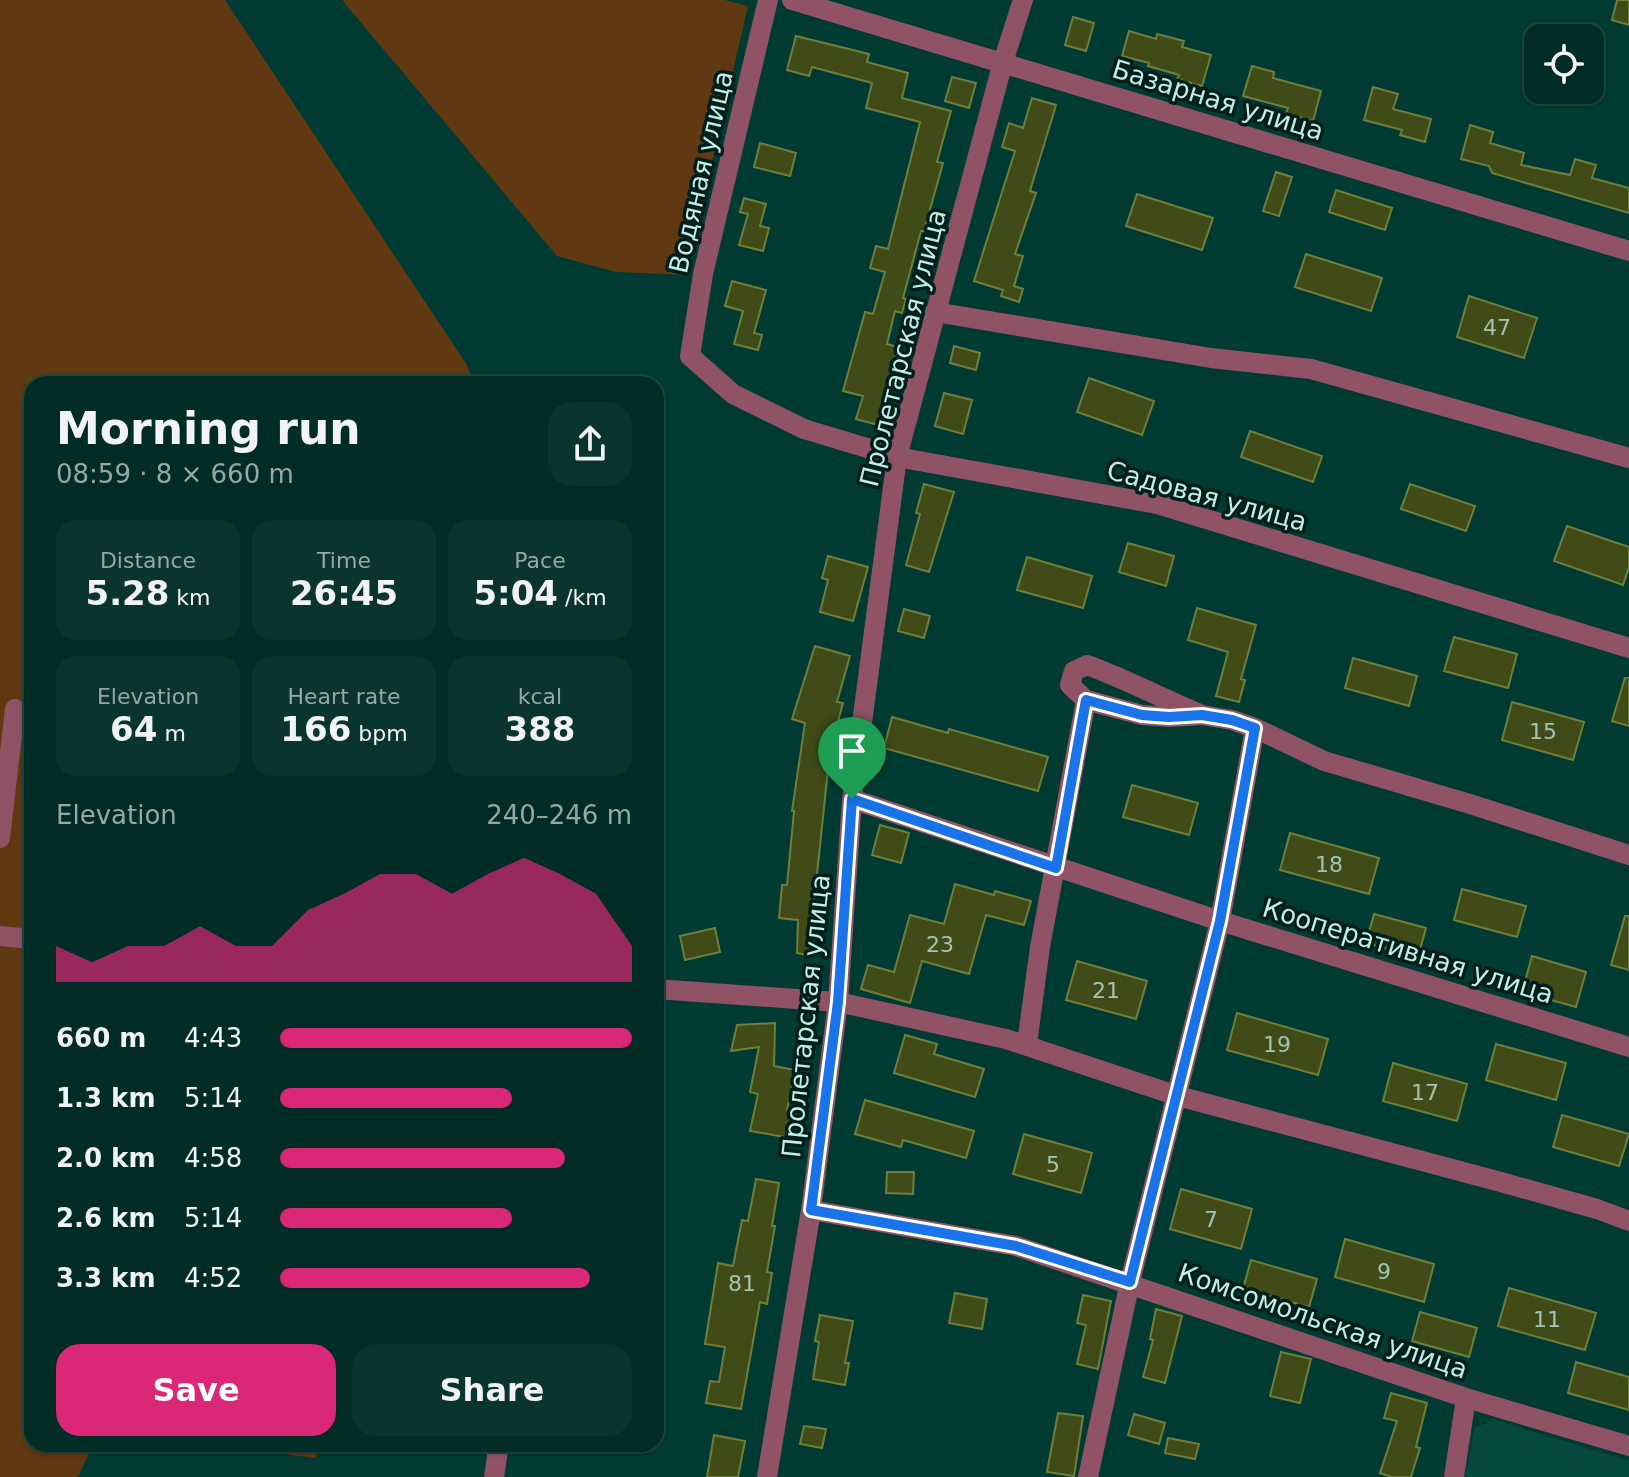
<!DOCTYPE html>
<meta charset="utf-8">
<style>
:root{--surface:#002c26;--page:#0a342e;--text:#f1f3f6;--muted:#95a7a7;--line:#224843;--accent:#db2777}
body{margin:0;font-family:"DejaVu Sans",sans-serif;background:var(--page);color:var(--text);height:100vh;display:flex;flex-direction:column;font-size:30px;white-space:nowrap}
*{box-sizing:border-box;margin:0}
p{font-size:26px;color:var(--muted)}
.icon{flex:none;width:44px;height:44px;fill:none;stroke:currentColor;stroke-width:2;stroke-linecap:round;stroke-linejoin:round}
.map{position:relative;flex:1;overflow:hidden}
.drawer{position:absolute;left:24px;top:376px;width:640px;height:1076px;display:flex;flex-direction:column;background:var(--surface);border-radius:24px;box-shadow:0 2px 6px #0004,0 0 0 2px var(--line)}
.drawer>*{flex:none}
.controls{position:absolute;left:1524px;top:24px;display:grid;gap:16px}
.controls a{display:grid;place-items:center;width:80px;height:80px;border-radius:16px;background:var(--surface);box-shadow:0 2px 6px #0004,0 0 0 2px var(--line);font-size:40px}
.pin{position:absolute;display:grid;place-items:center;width:68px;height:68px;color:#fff;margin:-82px -34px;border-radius:50% 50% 50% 0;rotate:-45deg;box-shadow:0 0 8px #0007}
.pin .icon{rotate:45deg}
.round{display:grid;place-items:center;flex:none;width:84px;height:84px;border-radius:24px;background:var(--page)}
.overview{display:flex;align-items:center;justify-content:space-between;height:136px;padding:0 32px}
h1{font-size:44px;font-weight:700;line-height:60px}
.figures{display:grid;grid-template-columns:repeat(3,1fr);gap:12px;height:136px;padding:8px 32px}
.figures div{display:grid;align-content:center;border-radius:20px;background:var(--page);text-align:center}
.figures b{font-size:34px;font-weight:700}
.figures small{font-size:22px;font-weight:400}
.figures p{font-size:22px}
.chart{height:224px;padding:16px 32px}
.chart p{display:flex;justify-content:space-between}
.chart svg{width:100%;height:144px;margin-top:8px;fill:var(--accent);opacity:.7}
.cta{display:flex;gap:16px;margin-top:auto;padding:16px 32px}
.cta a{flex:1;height:92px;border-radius:24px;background:var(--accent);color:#fff;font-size:32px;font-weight:700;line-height:92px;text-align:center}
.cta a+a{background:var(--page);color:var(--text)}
ul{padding:0 32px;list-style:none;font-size:26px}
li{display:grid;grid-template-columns:128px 96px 1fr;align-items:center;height:60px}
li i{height:20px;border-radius:10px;background:var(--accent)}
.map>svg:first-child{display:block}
</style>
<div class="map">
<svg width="1629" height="1477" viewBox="0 0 1629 1477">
<rect width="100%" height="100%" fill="#003b33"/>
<!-- built -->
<path fill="#04483f" d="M 1496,1420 L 1629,1461 L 1629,1477 L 1465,1477 L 1475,1427 Z"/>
<!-- green -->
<path fill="#603811" d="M 0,0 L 225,0 L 467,365 L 474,384 L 32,384 L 32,1444 L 93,1444 L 78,1477 L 0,1477 Z
M 342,0 L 725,0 L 748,6 L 686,275 L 616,272 L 557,256 Z
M 200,1444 L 319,1444 L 316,1458 Z"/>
<!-- building -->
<path fill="#404b18" stroke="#6f7f3b" stroke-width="2" d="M 1617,0 L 1629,0 L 1629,25 L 1612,20 Z
M 1073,17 L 1094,23 L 1086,51 L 1065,45 Z
M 1129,31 L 1156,39 L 1157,34 L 1184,41 L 1182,47 L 1211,55 L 1202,86 L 1177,79 L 1179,75 L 1148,66 L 1149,63 L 1122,56 Z
M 796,36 L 869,54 L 867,62 L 908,73 L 902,98 L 951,111 L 937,162 L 943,163 L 924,231 L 921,231 L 903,298 L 906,299 L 902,313 L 895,311 L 887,344 L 898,347 L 883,403 L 892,405 L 886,427 L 856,419 L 863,396 L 843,391 L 865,312 L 873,314 L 885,272 L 870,268 L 876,246 L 888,249 L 920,122 L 866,108 L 872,83 L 812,67 L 809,76 L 787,70 Z
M 1252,66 L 1274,72 L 1273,78 L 1321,91 L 1313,121 L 1286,113 L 1288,108 L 1243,96 Z
M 952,77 L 976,83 L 969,108 L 945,101 Z
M 1373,87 L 1398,94 L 1393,109 L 1431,119 L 1425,142 L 1400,135 L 1402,130 L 1364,120 Z
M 1032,98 L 1056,105 L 1030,191 L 1036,193 L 1015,254 L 1023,256 L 1014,286 L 1023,289 L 1019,302 L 1001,296 L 1003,290 L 974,281 L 1015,151 L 1002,147 L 1009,123 L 1023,128 Z
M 1470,125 L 1493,132 L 1490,143 L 1524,153 L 1521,165 L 1570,175 L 1575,159 L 1596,165 L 1592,178 L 1629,188 L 1629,213 L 1492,173 L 1489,166 L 1461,159 Z
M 760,143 L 796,153 L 790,176 L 754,167 Z
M 1276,172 L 1292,177 L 1279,216 L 1263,211 Z
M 1336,190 L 1392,208 L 1385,230 L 1329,212 Z
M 1137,194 L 1213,218 L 1202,250 L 1126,226 Z
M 744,198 L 766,204 L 760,226 L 769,228 L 763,251 L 739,245 L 748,214 L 740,212 Z
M 1306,254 L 1382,278 L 1371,311 L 1295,287 Z
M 732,281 L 766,290 L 754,333 L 762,335 L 758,350 L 734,344 L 743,311 L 725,306 Z
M 1469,296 L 1537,318 L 1524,358 L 1457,337 Z
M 954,346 L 980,353 L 976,370 L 950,363 Z
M 1089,378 L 1154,401 L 1142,435 L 1077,412 Z
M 944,393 L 972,400 L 963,434 L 935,426 Z
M 1250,431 L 1322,456 L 1313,482 L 1241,457 Z
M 924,484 L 954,492 L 929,572 L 906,565 L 920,514 L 916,513 Z
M 1410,484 L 1475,506 L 1466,531 L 1401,509 Z
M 1567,526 L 1629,547 L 1629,567 L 1623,585 L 1554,561 Z
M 1128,543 L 1174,556 L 1166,586 L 1119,572 Z
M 828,556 L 868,567 L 853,621 L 820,612 L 828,580 L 822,578 Z
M 1027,557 L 1092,576 L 1083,608 L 1017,590 Z
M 1197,608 L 1256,625 L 1241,679 L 1245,680 L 1239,702 L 1216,696 L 1228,652 L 1188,640 Z
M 904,609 L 930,616 L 924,638 L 898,631 Z
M 1454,637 L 1517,654 L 1508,688 L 1444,671 Z
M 815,646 L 850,656 L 837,702 L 843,703 L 832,744 L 827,779 L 811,932 L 814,933 L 812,956 L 797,953 L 798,920 L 779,918 L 782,885 L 787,885 L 794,811 L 792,811 L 805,723 L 792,719 Z
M 1353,658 L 1417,676 L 1409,706 L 1345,688 Z
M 1625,678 L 1629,678 L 1629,726 L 1612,721 Z
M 1512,702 L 1584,722 L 1573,760 L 1502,740 Z
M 892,717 L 948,733 L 949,729 L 1048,757 L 1038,791 L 884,748 Z
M 1132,785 L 1198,803 L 1189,835 L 1123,817 Z
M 880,825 L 909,833 L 901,863 L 872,855 Z
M 1290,833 L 1379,858 L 1369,894 L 1280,870 Z
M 955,884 L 994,895 L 995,891 L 1031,901 L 1024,925 L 986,915 L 969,974 L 922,961 L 910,1003 L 861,989 L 868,965 L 894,972 L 910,915 L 944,924 Z
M 1462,889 L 1526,906 L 1517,937 L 1454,920 Z
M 1374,914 L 1426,928 L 1418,957 L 1366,943 Z
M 1625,916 L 1629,916 L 1629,970 L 1611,965 Z
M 715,928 L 720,952 L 685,960 L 680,936 Z
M 1532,956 L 1586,972 L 1576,1007 L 1522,992 Z
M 1077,961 L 1147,981 L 1136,1019 L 1066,1000 Z
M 1237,1013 L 1328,1039 L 1318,1075 L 1227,1050 Z
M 775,1023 L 774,1066 L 795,1070 L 787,1110 L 796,1112 L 791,1138 L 750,1131 L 758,1094 L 750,1092 L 759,1047 L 731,1051 L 737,1025 Z
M 905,1035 L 937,1044 L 934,1054 L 984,1069 L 975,1097 L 894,1073 Z
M 1496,1044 L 1566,1063 L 1556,1100 L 1486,1080 Z
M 1393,1063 L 1467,1084 L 1457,1121 L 1383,1101 Z
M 865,1100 L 974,1131 L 966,1158 L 903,1140 L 901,1147 L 855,1134 Z
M 1562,1115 L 1629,1134 L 1619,1166 L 1553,1147 Z
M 1024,1134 L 1092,1153 L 1081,1193 L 1013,1174 Z
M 887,1172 L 914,1172 L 913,1194 L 886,1193 Z
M 756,1179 L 779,1183 L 772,1226 L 775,1226 L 767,1272 L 772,1273 L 767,1304 L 760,1302 L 741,1409 L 706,1403 L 710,1381 L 719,1382 L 725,1347 L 705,1344 L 718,1263 L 733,1266 L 742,1220 L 748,1221 Z
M 1181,1189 L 1252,1209 L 1241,1249 L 1170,1229 Z
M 1345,1239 L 1434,1264 L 1424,1302 L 1335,1277 Z
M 1251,1260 L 1317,1279 L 1309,1307 L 1243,1289 Z
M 1509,1288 L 1596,1313 L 1585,1350 L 1498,1326 Z
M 955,1293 L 987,1299 L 982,1329 L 949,1323 Z
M 1083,1295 L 1111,1301 L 1098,1369 L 1077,1364 L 1086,1325 L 1077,1323 Z
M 1156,1309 L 1182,1316 L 1165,1383 L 1143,1377 L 1153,1340 L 1150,1339 Z
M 1420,1312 L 1477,1328 L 1469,1357 L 1412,1341 Z
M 820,1315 L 853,1321 L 845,1363 L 849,1363 L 845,1385 L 813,1379 L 819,1342 L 815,1341 Z
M 1281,1352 L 1311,1359 L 1300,1403 L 1270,1396 Z
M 1576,1362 L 1629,1377 L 1629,1410 L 1568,1393 Z
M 1391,1393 L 1427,1403 L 1416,1447 L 1420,1448 L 1411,1477 L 1392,1477 L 1380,1473 L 1397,1421 L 1384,1418 Z
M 1058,1413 L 1083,1416 L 1074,1476 L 1047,1472 Z
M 1134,1414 L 1165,1423 L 1159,1444 L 1128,1435 Z
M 804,1426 L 826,1429 L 822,1448 L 800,1444 Z
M 714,1435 L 745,1441 L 738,1477 L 707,1477 Z
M 1168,1438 L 1199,1444 L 1195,1459 L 1165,1453 Z"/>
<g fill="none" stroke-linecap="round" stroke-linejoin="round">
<!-- minor -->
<path stroke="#8f5365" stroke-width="20" d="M 768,0 L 703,274 L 690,356 L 733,394 L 804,429 L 897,457 L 1157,504 L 1629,648
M 792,0 L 1629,251
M 935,312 L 1211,358 L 1311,369 L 1629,458
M 1202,715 C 1163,699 1126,679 1087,665 L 1074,671 L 1070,685 L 1086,700 L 1142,715 L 1169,717 L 1202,715 L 1232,720 L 1255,728 L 1324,761 L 1470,804 L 1629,855
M 852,799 L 1220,921 L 1629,1047
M 0,838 L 15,709
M 0,936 L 32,939
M 656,989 L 838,1002 L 1006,1039 L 1178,1096 L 1501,1182 L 1597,1209 L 1629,1221
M 1027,1044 L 1040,947 L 1086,700
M 811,1210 L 1016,1246 L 1466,1398 L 1629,1446
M 494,1477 L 499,1444
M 767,1477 L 811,1210 L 838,1002 L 852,799 L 897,457 L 1003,62 L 1023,0
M 1088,1477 L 1130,1282 L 1220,921 L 1255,728
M 1454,1477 L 1466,1398"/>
</g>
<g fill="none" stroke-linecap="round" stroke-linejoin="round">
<defs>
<path id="route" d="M 1086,700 L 1142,715 L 1169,717 L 1202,715 L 1232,720 L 1255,728 L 1220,921 L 1130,1282 L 1016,1246 L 811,1210 L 838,1002 L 852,799 L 1056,868 Z"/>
</defs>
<!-- route casing -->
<use href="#route" stroke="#fff" stroke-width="16"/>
<!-- route -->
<use href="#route" stroke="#1a73e8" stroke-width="10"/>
</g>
<g text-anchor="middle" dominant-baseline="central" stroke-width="7" stroke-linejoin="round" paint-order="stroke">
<!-- number labels -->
<g font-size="22" fill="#a2c5b2">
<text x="1497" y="327">47</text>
<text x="1543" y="731">15</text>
<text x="1329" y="864">18</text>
<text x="940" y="944">23</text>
<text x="1106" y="990">21</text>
<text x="1277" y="1044">19</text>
<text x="1425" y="1092">17</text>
<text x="1053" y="1164">5</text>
<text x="1211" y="1219">7</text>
<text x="1384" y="1271">9</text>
<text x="742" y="1283">81</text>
<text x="1547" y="1319">11</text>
</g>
<!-- street labels -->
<g font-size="26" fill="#c2eee5" stroke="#001f1a">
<text transform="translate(1218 100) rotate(17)">Базарная улица</text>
<text transform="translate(701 172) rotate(-77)">Водяная улица</text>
<text transform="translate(903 348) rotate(-76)">Пролетарская улица</text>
<text transform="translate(1207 496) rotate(15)">Садовая улица</text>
<text transform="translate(1408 951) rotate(17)">Кооперативная улица</text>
<text transform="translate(806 1016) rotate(-84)">Пролетарская улица</text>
<text transform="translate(1323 1321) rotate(19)">Комсомольская улица</text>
</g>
</g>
</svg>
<div class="controls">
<a><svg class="icon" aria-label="locate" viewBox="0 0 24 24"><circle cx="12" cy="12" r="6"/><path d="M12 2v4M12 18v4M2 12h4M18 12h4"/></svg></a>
</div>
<div class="pin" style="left:852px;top:799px;background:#1e9e55"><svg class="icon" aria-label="arrive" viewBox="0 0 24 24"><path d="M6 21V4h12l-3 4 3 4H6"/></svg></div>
<section class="drawer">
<div class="overview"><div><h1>Morning run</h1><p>08:59 · 8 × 660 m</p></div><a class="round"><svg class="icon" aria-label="share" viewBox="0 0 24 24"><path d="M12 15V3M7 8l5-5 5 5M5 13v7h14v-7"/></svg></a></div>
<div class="figures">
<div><p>Distance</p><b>5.28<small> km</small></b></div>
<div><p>Time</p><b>26:45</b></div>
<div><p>Pace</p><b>5:04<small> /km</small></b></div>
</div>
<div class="figures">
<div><p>Elevation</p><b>64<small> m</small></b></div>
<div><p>Heart rate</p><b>166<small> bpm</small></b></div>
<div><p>kcal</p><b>388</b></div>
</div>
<div class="chart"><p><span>Elevation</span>240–246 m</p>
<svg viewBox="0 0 160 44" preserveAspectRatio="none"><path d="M0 44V33L10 38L20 33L30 33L40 27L50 33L60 33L70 22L80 17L90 11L100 11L110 17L120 11L130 6L140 11L150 17L160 33V44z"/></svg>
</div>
<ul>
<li><b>660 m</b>4:43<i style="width:100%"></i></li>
<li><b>1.3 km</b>5:14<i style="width:66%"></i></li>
<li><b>2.0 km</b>4:58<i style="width:81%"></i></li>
<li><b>2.6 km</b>5:14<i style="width:66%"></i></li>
<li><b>3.3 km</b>4:52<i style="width:88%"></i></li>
</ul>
<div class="cta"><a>Save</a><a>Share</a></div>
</section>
</div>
